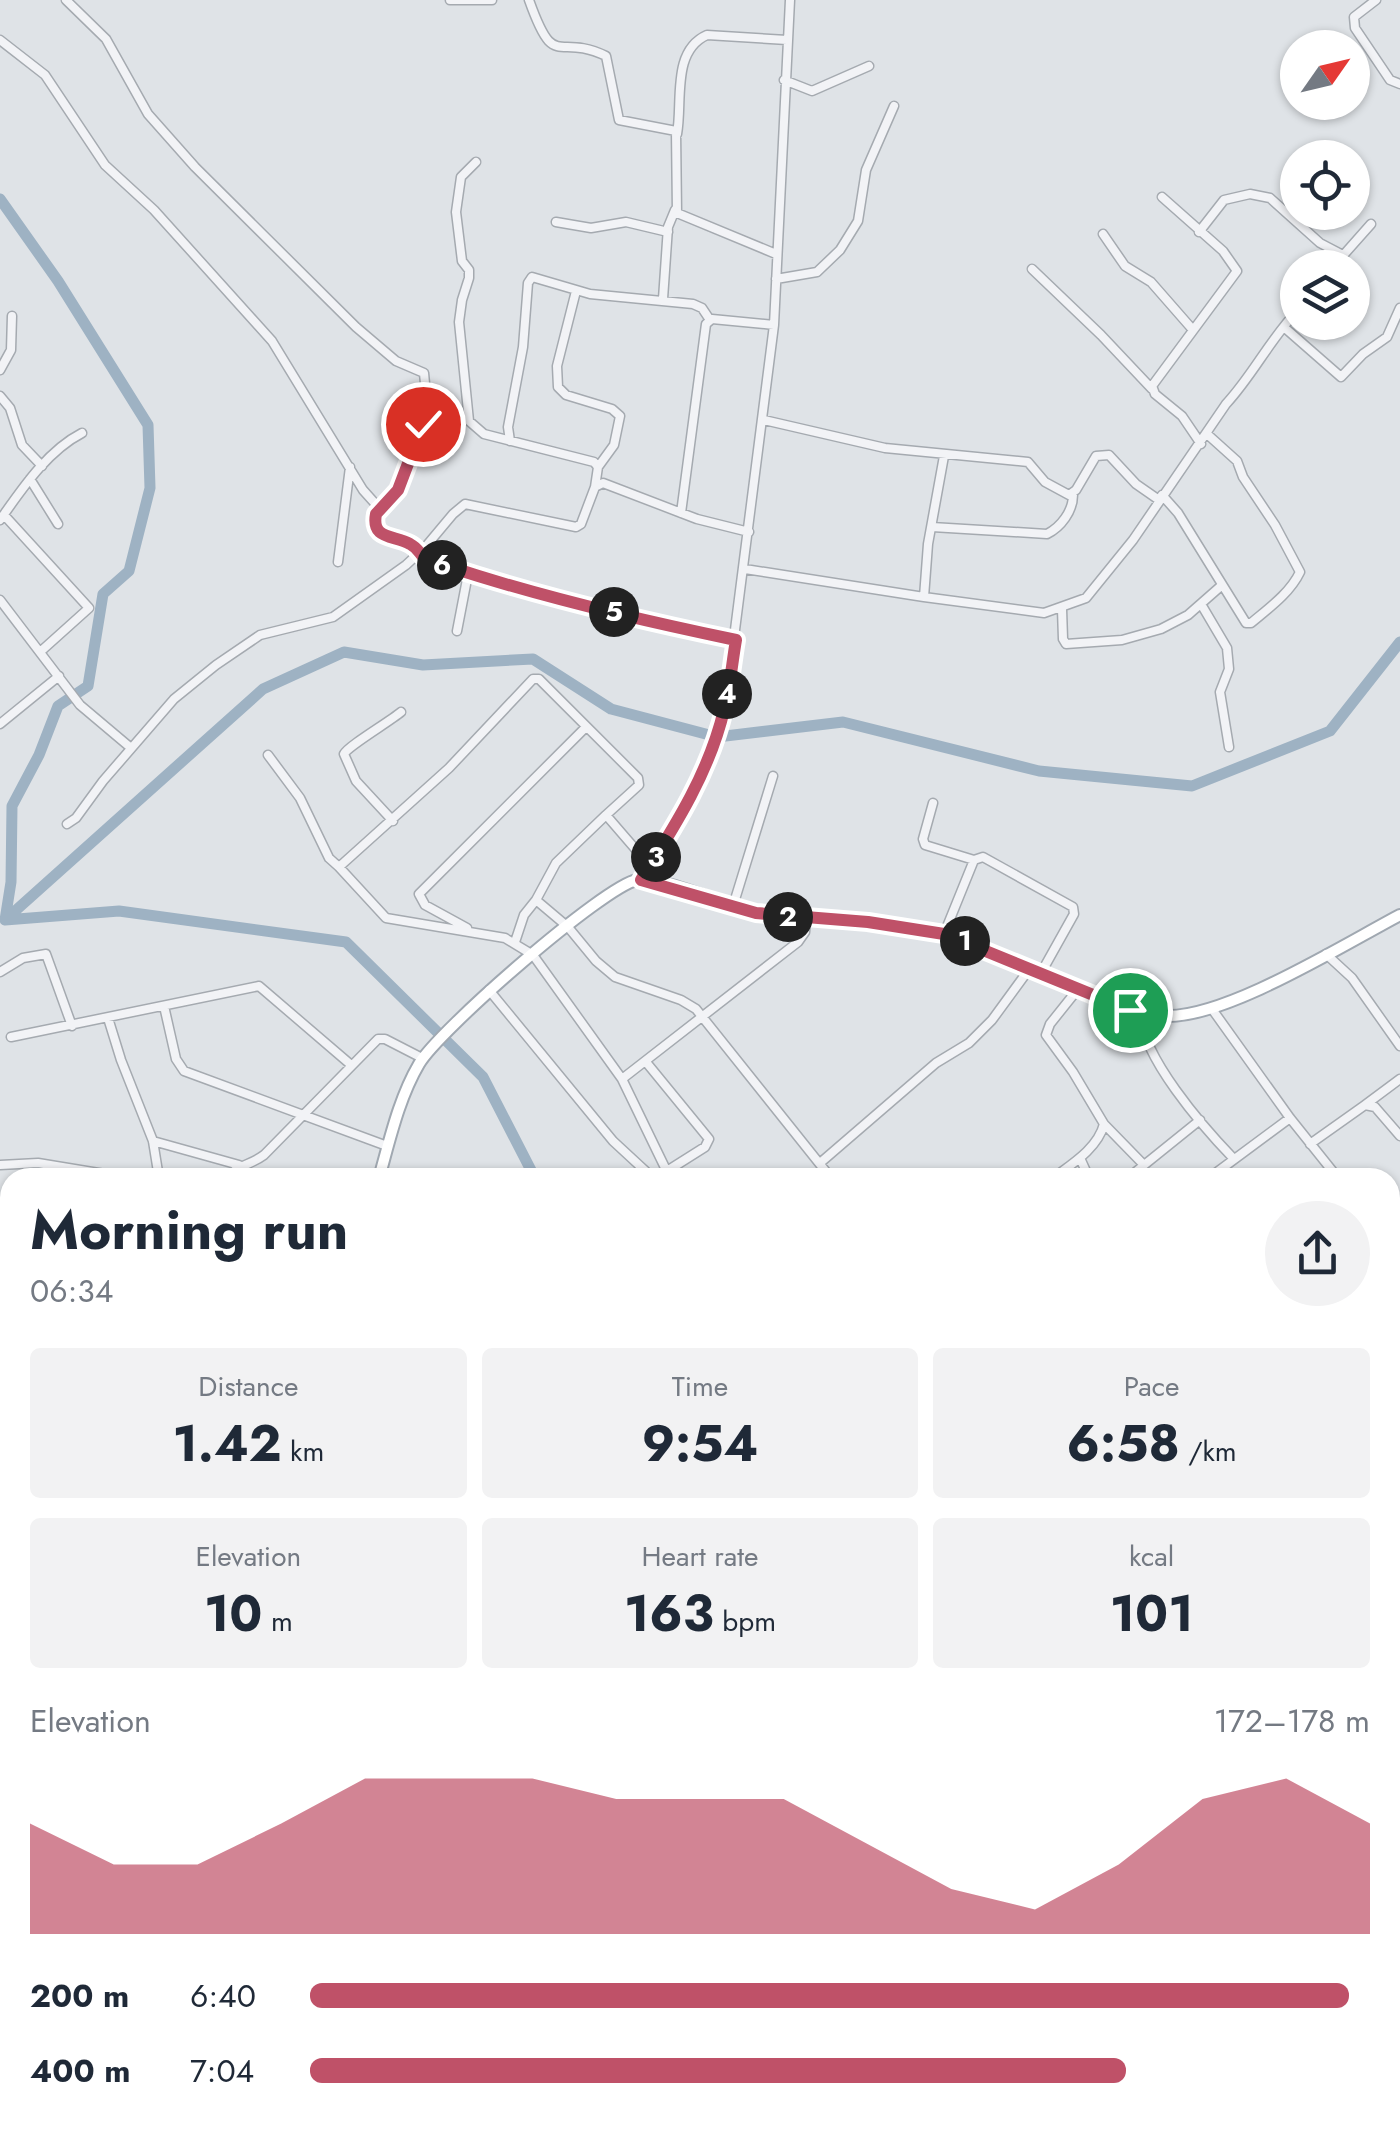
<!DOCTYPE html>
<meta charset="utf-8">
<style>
:root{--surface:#fff;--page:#f2f2f3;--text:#1f2937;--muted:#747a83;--accent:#bf5168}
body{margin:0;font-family:Jost,sans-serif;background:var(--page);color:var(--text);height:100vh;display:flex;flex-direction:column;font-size:38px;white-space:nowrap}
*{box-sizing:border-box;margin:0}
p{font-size:32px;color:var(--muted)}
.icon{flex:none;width:55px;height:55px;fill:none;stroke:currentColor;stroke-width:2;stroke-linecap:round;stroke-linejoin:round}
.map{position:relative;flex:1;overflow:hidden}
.side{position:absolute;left:0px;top:1168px;width:1400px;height:962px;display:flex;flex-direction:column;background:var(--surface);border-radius:30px 30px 0 0;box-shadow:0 2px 8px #0004}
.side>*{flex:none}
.needle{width:65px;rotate:56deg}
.buttons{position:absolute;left:1280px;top:30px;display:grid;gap:20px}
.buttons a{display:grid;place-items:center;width:90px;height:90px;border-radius:50%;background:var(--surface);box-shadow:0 2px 8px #0004;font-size:50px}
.pin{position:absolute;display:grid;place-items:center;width:85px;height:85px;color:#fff;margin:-42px;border:5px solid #fff;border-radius:50%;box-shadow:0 2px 10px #0007}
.km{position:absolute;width:50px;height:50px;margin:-25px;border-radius:50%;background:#222;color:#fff;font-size:28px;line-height:50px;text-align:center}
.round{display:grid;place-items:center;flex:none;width:105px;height:105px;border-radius:52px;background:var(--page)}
.summary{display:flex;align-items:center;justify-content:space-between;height:170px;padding:0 30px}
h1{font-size:55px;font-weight:700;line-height:75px}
.stats{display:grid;grid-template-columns:repeat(3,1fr);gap:15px;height:170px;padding:10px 30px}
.stats div{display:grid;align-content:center;border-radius:10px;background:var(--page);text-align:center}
.stats b{font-size:50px;font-weight:700}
.stats small{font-size:28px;font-weight:400}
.stats p{font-size:28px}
.chart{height:280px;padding:20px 30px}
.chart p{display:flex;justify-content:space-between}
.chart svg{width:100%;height:180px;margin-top:10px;fill:var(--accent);opacity:.7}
ul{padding:0 30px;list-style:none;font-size:32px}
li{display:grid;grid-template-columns:160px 120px 1fr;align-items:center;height:75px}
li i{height:25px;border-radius:12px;background:var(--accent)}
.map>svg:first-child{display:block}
</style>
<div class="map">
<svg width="1400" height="2129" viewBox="0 0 1400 2129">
<rect width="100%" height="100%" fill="#dfe3e7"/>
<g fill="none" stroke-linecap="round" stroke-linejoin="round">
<!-- river -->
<path stroke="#9eb2c3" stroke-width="11" d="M 0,199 L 58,281 L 148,425 L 150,488 L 129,571 L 103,594 L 88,686 L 58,706 L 39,755 L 12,806 L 11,882 L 5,920 L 119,911 L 346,942 L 483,1077 L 535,1178
M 5,920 L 263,689 L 344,652 L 423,665 L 533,659 L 611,709 L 717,737 L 843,722 L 1039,771 L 1192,786 L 1330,731 L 1400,642"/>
<defs>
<path id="minor" d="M 66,0 L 106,39 L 148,114 L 195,167 L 356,327 L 396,361 L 424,373 C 429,412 419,457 398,490 C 390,503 377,506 374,522 L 384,537 L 404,541 L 422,551
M 450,0 L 492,0
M 529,0 C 555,73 556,32 606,56 L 619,120 L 676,131 L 677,213 L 776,254
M 1376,0 L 1354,17 L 1355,28 L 1390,80 L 1400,84
M 0,40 L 45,75 L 105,165 L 154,210 L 272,341 L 363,490 L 380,509
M 784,80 L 812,91 L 869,66
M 677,134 C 683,102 671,51 707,35 L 787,40
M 476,162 L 461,177 L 456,212 L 462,261 L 469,270 L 469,278 L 462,300 L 459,322 L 469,421 L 484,434 L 594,462 L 598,467 L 595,487
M 1162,197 L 1223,251 L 1237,271 L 1152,386 L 1155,394 L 1182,416 L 1201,444
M 556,222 L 591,228 L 626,222 L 668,232
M 1199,232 L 1224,200 L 1250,194 L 1270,198 L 1320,243 L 1341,254
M 1103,234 L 1125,266 L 1151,282 L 1193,330
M 1332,268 L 1371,224
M 1032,269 L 1101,335 L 1152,389
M 776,279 L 817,272 L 840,250 L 858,221 L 866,170 L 894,106
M 576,291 L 557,366 L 558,387 L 566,395 L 612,409 L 620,416 L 614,445 L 598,467
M 663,299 L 668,227 L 675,210
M 1285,328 L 1341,377 L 1363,354 L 1387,337 L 1400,308
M 0,370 L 11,350 L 12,316
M 0,396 L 10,408 L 22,445 L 42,466
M 764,420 L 885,448 L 1028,462 L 1045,482 L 1069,495 L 1076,490 L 1096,456 L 1109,455 L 1136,484 L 1159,500
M 510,441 L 508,427 L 523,347 L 528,283 L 532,277 L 590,294 L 693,304 L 702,308 L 710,320
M 30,479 L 58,524
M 1162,495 L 1178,513 L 1246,623 L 1251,623 C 1269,608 1290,593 1300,572 L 1275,525 L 1243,477 L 1237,461 L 1207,434
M 681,513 L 706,324 L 712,319 L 774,325
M 4,515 L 89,608 L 40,652
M 0,520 C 22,489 47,451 82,433
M 932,527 L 1047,534 C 1061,527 1073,511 1073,495
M 338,562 L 350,467
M 745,569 L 924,597 L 928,544 L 944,456
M 924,597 L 1044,613 L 1086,598 L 1133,540 L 1226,404 C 1253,375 1270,339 1298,310
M 0,600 L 80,705 L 131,748
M 1201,604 L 1227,648 L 1229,669 L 1220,692 L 1229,747
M 1062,609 L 1063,639 L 1066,644 L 1122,640 L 1161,629 L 1188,615 L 1221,586
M 457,631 L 468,574
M 736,640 L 663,625 L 468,574 L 429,561 L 422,551 L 453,514 L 465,504 L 576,527 L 581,524 L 595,487 L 603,483 L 697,519 L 749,532
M 0,724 L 59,676
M 268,755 L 300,798 L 329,858 L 339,867 L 449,768 L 533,679 L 539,679 L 638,778 L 639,785 L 606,815 L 650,866
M 933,803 L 923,839 L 925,845 L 974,860
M 606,815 L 556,863 L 536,900 L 568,927 L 596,961 L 615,977 L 681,1000 L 696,1009 L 831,1178
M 393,821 L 356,781 L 344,754 C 348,746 389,722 401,712
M 67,824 L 76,818 L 103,781 L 174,699 L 216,665 L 260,635 L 333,617 L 406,565 L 421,551
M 339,867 L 386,918 L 505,938 L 533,955 L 622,1079 L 670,1178
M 641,879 L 696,788 L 725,708 L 774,325 L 790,0
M 733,906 L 773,776
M 467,928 L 425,905 L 419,894 L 586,727
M 944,934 L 974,860 L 983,857 L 1073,907 L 1074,914 L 1041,973
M 515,942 L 524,915 L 536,900
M 1326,954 L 1352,978 L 1400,1046
M 0,972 L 23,958 L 46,954 L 72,1026
M 489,990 L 613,1141 L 653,1178
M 164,1006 L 176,1059 L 184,1071 L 387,1146
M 1212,1009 L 1290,1118 L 1338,1178
M 1141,1013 C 1140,1055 1204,1128 1233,1158
M 108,1018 L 121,1060 L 153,1141 L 159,1178
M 11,1037 L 259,986 L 350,1064
M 646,1062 L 709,1139 L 705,1147 L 667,1171
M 622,1079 L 798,942 L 805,932 L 806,919
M 1365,1105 L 1400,1079
M 1104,1124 L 1143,1164
M 153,1141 L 239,1165
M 1310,1144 L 1365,1105 L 1375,1107 L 1400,1136
M 1080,1158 L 1089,1178
M 820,1163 L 936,1063 L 969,1043 L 992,1020 L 1030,968
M 0,1165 L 38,1163 L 129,1178
M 381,1171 L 403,1178
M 226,1178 C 239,1164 249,1166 264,1155 L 378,1039 L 385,1039 L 422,1058
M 1053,1178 C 1072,1164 1098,1148 1104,1124 L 1073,1072 L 1046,1035 L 1050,1024 L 1078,989
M 1128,1178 L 1200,1120
M 1209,1178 L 1290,1118
M 1390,1241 L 1400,1250
M 0,1249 L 10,1248
M 0,1326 L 10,1325
M 0,1439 L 10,1455
M 1390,1563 L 1400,1559
M 1390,1637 L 1400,1634
M 0,1788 L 10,1796
M 1390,1790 L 1400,1787
M 0,1866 L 10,1858
M 0,1976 L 10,1969
M 1390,2005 L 1400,2010
M 123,2120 L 128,2129
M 199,2120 L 204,2129
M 282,2120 L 284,2129
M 361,2120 L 363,2129
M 434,2120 L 437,2129
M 512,2120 L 515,2129
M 592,2120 L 595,2129
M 670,2120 L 672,2129
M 745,2120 L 747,2129
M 0,2127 L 7,2129
M 386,2129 L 412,2120
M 625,2129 L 656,2120
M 935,2129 L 936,2120
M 1208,2129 L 1256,2120"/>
<path id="major" d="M 379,1178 C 390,1139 399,1098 419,1064 C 438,1031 604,886 637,880 C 660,876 725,905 753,912 C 816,927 885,915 947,935 C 1011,956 1104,1014 1166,1016 C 1226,1018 1343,945 1400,915
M 0,1511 L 10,1492"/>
</defs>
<!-- minor casing -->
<use href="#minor" stroke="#a5aab0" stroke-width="11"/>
<!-- major casing -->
<use href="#major" stroke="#a0a8b1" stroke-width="14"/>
<!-- minor -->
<use href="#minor" stroke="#f2f3f6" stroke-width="8"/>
<!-- major -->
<use href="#major" stroke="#fff" stroke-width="10"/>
</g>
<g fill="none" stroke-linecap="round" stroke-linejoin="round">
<defs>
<path id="route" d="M 423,424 L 398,490 L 376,514 C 371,540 394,535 410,544 C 418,548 419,553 425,559 C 429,563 441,564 447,566 C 541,597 639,620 736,640 C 732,663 730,688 724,710 C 709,773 675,826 641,880 L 756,913 L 868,922 L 944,934 L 1130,1010"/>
</defs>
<!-- route casing -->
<use href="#route" stroke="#fff" stroke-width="20"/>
<!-- route -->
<use href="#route" stroke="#bf5168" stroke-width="12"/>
</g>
</svg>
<div class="buttons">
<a><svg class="needle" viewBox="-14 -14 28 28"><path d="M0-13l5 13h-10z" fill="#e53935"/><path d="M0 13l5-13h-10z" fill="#747a83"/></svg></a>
<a><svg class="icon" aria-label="locate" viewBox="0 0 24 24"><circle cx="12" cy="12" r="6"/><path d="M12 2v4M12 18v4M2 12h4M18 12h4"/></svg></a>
<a><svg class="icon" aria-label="layers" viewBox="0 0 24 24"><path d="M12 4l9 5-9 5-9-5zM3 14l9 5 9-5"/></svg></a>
</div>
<div class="pin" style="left:1130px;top:1010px;background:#1e9e55"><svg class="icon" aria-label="arrive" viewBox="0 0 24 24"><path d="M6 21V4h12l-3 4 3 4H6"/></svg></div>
<div class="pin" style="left:423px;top:424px;background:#d93025"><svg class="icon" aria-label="check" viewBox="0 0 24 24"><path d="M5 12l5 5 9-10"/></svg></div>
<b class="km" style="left:965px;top:941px">1</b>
<b class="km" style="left:788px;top:917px">2</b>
<b class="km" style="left:656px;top:857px">3</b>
<b class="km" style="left:727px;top:694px">4</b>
<b class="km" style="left:614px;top:612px">5</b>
<b class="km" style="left:442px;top:565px">6</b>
<section class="side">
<div class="summary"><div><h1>Morning run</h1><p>06:34</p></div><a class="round"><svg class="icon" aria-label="share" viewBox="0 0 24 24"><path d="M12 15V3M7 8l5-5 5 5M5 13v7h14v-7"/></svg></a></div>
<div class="stats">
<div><p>Distance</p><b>1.42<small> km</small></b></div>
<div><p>Time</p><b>9:54</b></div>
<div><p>Pace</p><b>6:58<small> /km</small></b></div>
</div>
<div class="stats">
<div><p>Elevation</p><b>10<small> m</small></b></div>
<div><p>Heart rate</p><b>163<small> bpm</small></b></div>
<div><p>kcal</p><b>101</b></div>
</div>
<div class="chart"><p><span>Elevation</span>172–178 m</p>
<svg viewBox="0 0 160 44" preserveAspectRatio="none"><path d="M0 44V17L10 27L20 27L30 17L40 6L50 6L60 6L70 11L80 11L90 11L100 22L110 33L120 38L130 27L140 11L150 6L160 17V44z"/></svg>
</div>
<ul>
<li><b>200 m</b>6:40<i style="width:98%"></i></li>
<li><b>400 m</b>7:04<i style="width:77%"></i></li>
</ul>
</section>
</div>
